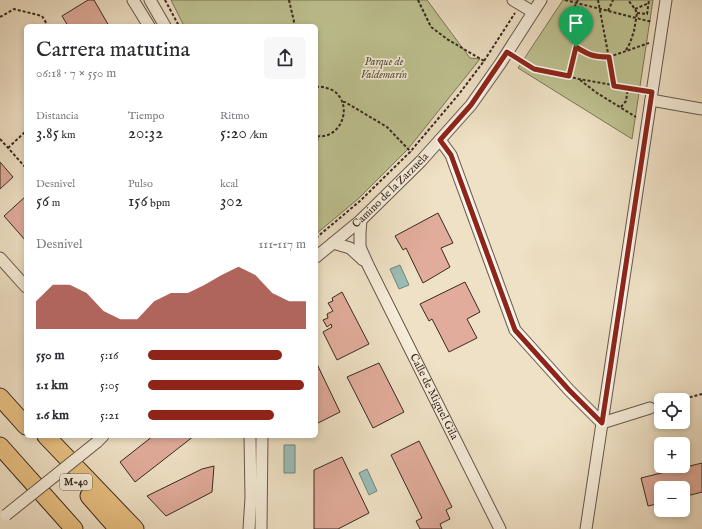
<!DOCTYPE html>
<html lang="es">
<meta charset="utf-8">
<style>
:root{--surface:#fff;--page:#f7f7f7;--text:#2b2b33;--muted:#7c7c81;--accent:#8f2418}
body{margin:0;font-family:"IM FELL English",serif;background:var(--page);color:var(--text);height:100vh;display:flex;flex-direction:column;font-size:15px;white-space:nowrap}
*{box-sizing:border-box;margin:0}
p{font-size:13px;color:var(--muted)}
.icon{flex:none;width:22px;height:22px;fill:none;stroke:currentColor;stroke-width:2;stroke-linecap:round;stroke-linejoin:round}
.map{position:relative;flex:1;overflow:hidden}
.drawer{position:absolute;left:24px;top:24px;width:294px;height:414px;display:flex;flex-direction:column;background:var(--surface);border-radius:6px;box-shadow:0 2px 6px #0003}
.drawer>*{flex:none}
.buttons{position:absolute;left:654px;top:393px;display:grid;gap:8px}
.buttons a{display:grid;place-items:center;width:36px;height:36px;border-radius:6px;background:var(--surface);box-shadow:0 2px 6px #0003;font-size:20px}
.pin{position:absolute;display:grid;place-items:center;width:34px;height:34px;color:#fff;margin:-41px -17px;border-radius:50% 50% 50% 0;rotate:-45deg;box-shadow:0 0 4px #0007}
.pin .icon{rotate:45deg}
.round{display:grid;place-items:center;flex:none;width:42px;height:42px;border-radius:6px;background:var(--page)}
.headline{display:flex;align-items:center;justify-content:space-between;height:68px;padding:0 12px}
h1{font-size:22px;font-weight:600;line-height:30px}
.figures{display:grid;grid-template-columns:repeat(3,1fr);gap:6px;height:68px;padding:4px 12px}
.figures div{display:grid;align-content:center}
.figures b{font-size:17px;font-weight:600}
.figures small{font-size:11px;font-weight:400}
.figures p{font-size:11px}
.chart{height:112px;padding:8px 12px}
.chart p{display:flex;justify-content:space-between}
.chart svg{width:100%;height:72px;margin-top:4px;fill:var(--accent);opacity:.7}
ul{padding:0 12px;list-style:none;font-size:13px}
li{display:grid;grid-template-columns:64px 48px 1fr;align-items:center;height:30px}
li i{height:10px;border-radius:5px;background:var(--accent)}
.map>svg:first-child{display:block}
</style>
<div class="map">
<svg width="702" height="529" viewBox="0 0 702 529">
<rect width="100%" height="100%" fill="#efe1c5"/>
<filter id="stains"><feTurbulence type="fractalNoise" baseFrequency=".005" numOctaves="4"/><feColorMatrix values="0 0 0 0 .2 0 0 0 0 .09 0 0 0 0 .02 0 0 0 .5 -.17"/></filter>
<radialGradient id="worn" r=".72"><stop offset=".6" stop-color="#630" stop-opacity="0"/><stop offset="1" stop-color="#630" stop-opacity=".3"/></radialGradient>
<!-- green -->
<path fill="#bec291" stroke="#7c765a" d="M 171,0 L 427,0 L 470,58 L 480,59 L 408,149 L 358,199 L 316,234 L 316,26 L 184,26 Z
M 563,0 L 653,0 L 632,139 L 518,68 Z"/>
<!-- water -->
<path fill="#9abdb7" stroke="#73827c" d="M 400,265 L 409,285 L 399,289 L 390,269 Z
M 284,445 L 295,445 L 295,473 L 284,473 Z
M 367,469 L 377,491 L 369,495 L 359,473 Z"/>
<!-- building -->
<path fill="#e1ac9b" stroke="#392923" d="M 88,0 L 94,0 L 109,26 L 68,26 L 62,16 Z
M 0,162 L 13,177 L 0,189 Z
M 26,196 L 26,241 L 4,216 Z
M 438,213 L 453,243 L 441,248 L 450,267 L 423,283 L 406,248 L 403,250 L 395,236 Z
M 465,282 L 480,312 L 467,319 L 477,338 L 449,352 L 432,319 L 429,321 L 420,304 Z
M 342,292 L 369,344 L 337,360 L 323,332 L 332,327 L 331,324 L 327,327 L 323,320 L 328,318 L 327,314 L 333,311 L 328,303 L 333,301 L 332,298 Z
M 316,362 L 340,412 L 316,424 Z
M 379,363 L 404,412 L 373,428 L 347,377 Z
M 153,436 L 194,436 L 135,482 L 120,462 Z
M 419,441 L 452,507 L 446,510 L 450,519 L 440,524 L 442,529 L 420,529 L 416,521 L 422,518 L 391,455 Z
M 342,457 L 369,513 L 338,529 L 314,529 L 314,470 Z
M 702,463 L 702,492 L 683,497 L 683,488 L 661,488 L 661,503 L 648,506 L 641,478 Z
M 214,466 L 212,492 L 166,516 L 147,496 L 202,469 Z"/>
<g fill="none" stroke-linecap="round" stroke-linejoin="round">
<defs>
<g id="minor">
<path d="M 133,0 L 149,26"/>
<path d="M 150,0 L 165,26"/>
<path d="M 513,0 L 533,12"/>
<path d="M 651,100 L 702,109"/>
<path d="M 440,140 L 451,155 L 515,330 L 569,390 L 602,423"/>
<path id="s1" d="M 361,220 L 360,233 L 360,247 L 368,265 L 500,529"/>
<path d="M 333,243 L 350,248 L 363,260"/>
<path id="s2" d="M 316,257 L 361,220 L 421,161 L 471,105 L 500,64 L 541,0"/>
<path d="M 0,258 L 26,287"/>
<path d="M 602,423 L 650,408"/>
<path d="M 97,442 L 103,436"/>
<path d="M 249,529 L 251,498 L 250,436"/>
<path d="M 261,529 L 262,436"/>
<path d="M 586,529 L 666,0"/>
</g>
<path id="highway" d="M 0,397 L 26,426
M 46,436 L 135,529
M 0,446 L 74,529
M 89,496 L 118,529"/>
</defs>
<!-- minor casing -->
<use href="#minor" stroke="#66574c" stroke-width="13"/>
<!-- highway casing -->
<use href="#highway" stroke="#392923" stroke-width="19"/>
<!-- path -->
<path stroke="#392923" stroke-width="2" stroke-dasharray="3 2" stroke-linecap="butt" d="M 165,0 L 179,26
M 289,0 L 295,26
M 418,0 L 431,27 L 447,39 L 484,61
M 565,0 L 652,22
M 578,0 L 571,14 L 570,24 L 572,38 L 576,47 L 587,54 L 596,57 L 609,57 L 649,43
M 598,0 L 614,85
M 635,9 L 649,3
M 608,11 L 613,0
M 637,13 L 647,14 L 649,0
M 0,17 L 14,9 L 42,16 L 48,26
M 626,50 L 630,43 L 634,31 L 637,13 L 635,9 L 628,0
M 517,58 L 534,69 L 579,79 L 641,90
M 569,76 L 576,47
M 580,80 L 597,93 L 636,117
M 316,87 C 322,86 328,88 334,91 C 354,106 341,140 316,136
M 343,102 L 345,102 L 387,127 L 411,152
M 621,107 L 626,101 L 628,88
M 0,139 L 26,168
M 316,146 L 318,137
M 8,148 L 26,131
M 316,238 L 360,201 L 410,152 L 459,94 L 484,61 L 515,13
M 680,400 L 702,394"/>
<!-- minor -->
<use href="#minor" stroke="#f5ecd9" stroke-width="11"/>
<!-- highway -->
<use href="#highway" stroke="#e8c082" stroke-width="17"/>
<defs>
<path id="minor-bridge" d="M 6,515 L 97,442"/>
</defs>
<!-- minor-bridge casing -->
<use href="#minor-bridge" stroke="#66574c" stroke-width="13" stroke-linecap="butt"/>
<!-- minor-bridge -->
<use href="#minor-bridge" stroke="#f5ecd9" stroke-width="11"/>
</g>
<g fill="none" stroke-linecap="round" stroke-linejoin="round">
<defs>
<path id="route" d="M 576,47 C 589,55 593,57 609,57 L 614,86 L 652,92 L 602,423 L 569,390 L 515,330 L 451,155 L 440,140 L 471,105 L 507,52 L 534,69 L 569,76 Z"/>
</defs>
<!-- route casing -->
<use href="#route" stroke="#fff" stroke-width="8"/>
<!-- route -->
<use href="#route" stroke="#8f2418" stroke-width="5"/>
</g>
<g text-anchor="middle" dominant-baseline="central" stroke-width="3.5" stroke-linejoin="round" paint-order="stroke">
<!-- shield labels -->
<rect fill="#f5ecd9" stroke="#71645a" stroke-width="1" x="60" y="474" width="32" height="16" rx="3"/>
<g font-size="10" font-weight="bold" fill="#392923">
<text x="76" y="482">M-40</text>
</g>
<!-- park labels -->
<g font-size="11" font-style="italic" fill="#5a4f3e" stroke="#f5ecd9">
<text x="384" y="62">Parque de<tspan x="384" dy="13">Valdemarín</tspan></text>
</g>
<!-- street labels -->
<g font-size="11" fill="#392923" stroke="#f5ecd9">
<text stroke="none"><textPath href="#s2" startOffset="100">Camino de la Zarzuela</textPath></text>
<text stroke="none"><textPath href="#s1" startOffset="194">Calle de Miguel Gila</textPath></text>
</g>
</g>
<rect width="100%" height="100%" filter="url(#stains)"/>
<rect width="100%" height="100%" fill="url(#worn)"/>
</svg>
<div class="buttons">
<a><svg class="icon" aria-label="locate" viewBox="0 0 24 24"><circle cx="12" cy="12" r="6"/><path d="M12 2v4M12 18v4M2 12h4M18 12h4"/></svg></a>
<a>+</a>
<a>−</a>
</div>
<div class="pin" style="left:576px;top:47px;background:#1e9e55"><svg class="icon" aria-label="arrive" viewBox="0 0 24 24"><path d="M6 21V4h12l-3 4 3 4H6"/></svg></div>
<section class="drawer">
<div class="headline"><div><h1>Carrera matutina</h1><p>06:18 · 7 × 550 m</p></div><a class="round"><svg class="icon" aria-label="share" viewBox="0 0 24 24"><path d="M12 15V3M7 8l5-5 5 5M5 13v7h14v-7"/></svg></a></div>
<div class="figures">
<div><p>Distancia</p><b>3.85<small> km</small></b></div>
<div><p>Tiempo</p><b>20:32</b></div>
<div><p>Ritmo</p><b>5:20<small> /km</small></b></div>
</div>
<div class="figures">
<div><p>Desnivel</p><b>56<small> m</small></b></div>
<div><p>Pulso</p><b>156<small> bpm</small></b></div>
<div><p>kcal</p><b>302</b></div>
</div>
<div class="chart"><p><span>Desnivel</span>111–117 m</p>
<svg viewBox="0 0 160 44" preserveAspectRatio="none"><path d="M0 44V27L10 17L20 17L30 22L40 33L50 38L60 38L70 27L80 22L90 22L100 17L110 11L120 6L130 11L140 22L150 27L160 27V44z"/></svg>
</div>
<ul>
<li><b>550 m</b>5:16<i style="width:85%"></i></li>
<li><b>1.1 km</b>5:05<i style="width:99%"></i></li>
<li><b>1.6 km</b>5:21<i style="width:80%"></i></li>
</ul>
</section>
</div>
